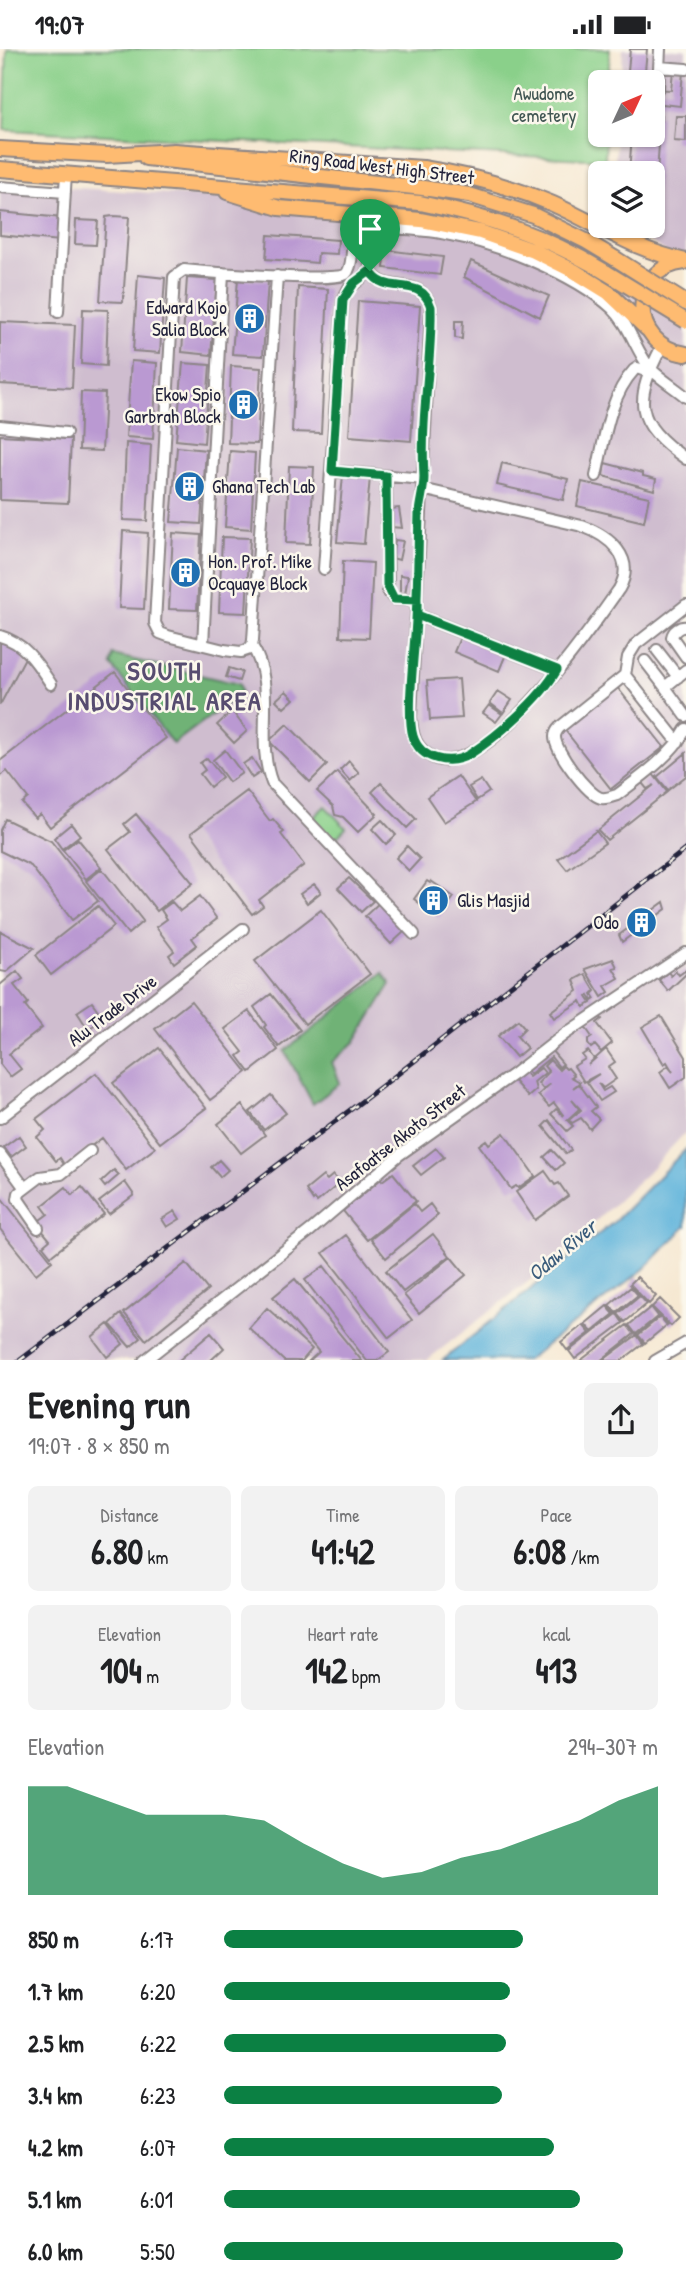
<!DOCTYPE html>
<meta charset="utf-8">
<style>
:root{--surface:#fff;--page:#f2f2f2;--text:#202124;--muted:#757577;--accent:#0b8043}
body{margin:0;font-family:"Patrick Hand",sans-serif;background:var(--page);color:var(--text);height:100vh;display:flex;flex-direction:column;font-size:26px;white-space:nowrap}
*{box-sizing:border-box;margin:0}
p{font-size:23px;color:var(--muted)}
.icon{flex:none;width:38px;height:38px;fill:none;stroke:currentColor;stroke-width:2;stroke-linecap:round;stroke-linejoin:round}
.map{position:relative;height:1311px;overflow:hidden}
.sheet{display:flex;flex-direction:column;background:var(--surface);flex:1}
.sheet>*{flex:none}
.needle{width:46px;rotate:46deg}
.buttons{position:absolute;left:588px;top:21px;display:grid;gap:14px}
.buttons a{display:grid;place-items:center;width:77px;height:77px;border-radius:10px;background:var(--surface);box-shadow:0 2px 5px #0004;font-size:35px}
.pin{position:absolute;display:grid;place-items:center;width:60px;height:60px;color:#fff;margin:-72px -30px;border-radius:50% 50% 50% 0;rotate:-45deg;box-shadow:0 0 7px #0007}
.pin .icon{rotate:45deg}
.round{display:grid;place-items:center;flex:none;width:74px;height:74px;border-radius:10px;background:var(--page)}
.headline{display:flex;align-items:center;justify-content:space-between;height:119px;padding:0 28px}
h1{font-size:38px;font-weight:700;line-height:52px}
.stats{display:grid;grid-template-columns:repeat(3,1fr);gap:10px;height:119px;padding:7px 28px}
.stats div{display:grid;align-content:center;border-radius:10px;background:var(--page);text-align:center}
.stats b{font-size:35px;font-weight:700}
.stats small{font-size:19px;font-weight:400}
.stats p{font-size:19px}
.chart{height:196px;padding:14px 28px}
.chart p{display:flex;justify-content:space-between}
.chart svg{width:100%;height:126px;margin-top:7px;fill:var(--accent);opacity:.7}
ul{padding:0 28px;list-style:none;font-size:23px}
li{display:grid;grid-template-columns:112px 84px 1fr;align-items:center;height:52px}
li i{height:18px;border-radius:9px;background:var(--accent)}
.status{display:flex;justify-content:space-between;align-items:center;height:49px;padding:0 35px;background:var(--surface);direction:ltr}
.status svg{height:19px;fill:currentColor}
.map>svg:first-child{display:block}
</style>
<div class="status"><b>19:07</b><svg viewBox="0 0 49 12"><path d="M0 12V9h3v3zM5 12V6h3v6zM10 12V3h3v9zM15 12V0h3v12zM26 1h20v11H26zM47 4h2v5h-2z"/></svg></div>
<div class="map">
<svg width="686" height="1312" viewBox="0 0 686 1312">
<rect width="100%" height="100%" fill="#fbf7ec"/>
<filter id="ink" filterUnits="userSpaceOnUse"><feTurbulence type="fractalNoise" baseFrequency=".0143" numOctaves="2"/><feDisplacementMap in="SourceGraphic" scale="14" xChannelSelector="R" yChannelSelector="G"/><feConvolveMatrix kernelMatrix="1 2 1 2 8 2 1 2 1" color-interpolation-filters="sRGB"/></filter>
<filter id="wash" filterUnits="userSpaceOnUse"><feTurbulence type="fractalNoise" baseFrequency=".00686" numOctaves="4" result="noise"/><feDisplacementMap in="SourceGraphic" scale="28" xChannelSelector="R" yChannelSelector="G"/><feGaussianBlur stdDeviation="1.57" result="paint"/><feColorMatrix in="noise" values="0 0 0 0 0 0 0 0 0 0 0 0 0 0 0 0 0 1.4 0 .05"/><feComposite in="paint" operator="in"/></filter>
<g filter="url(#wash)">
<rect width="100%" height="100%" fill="#f6e8d2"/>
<!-- industrial -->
<path fill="#cfbdcf" d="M 623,0 L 686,0 L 686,216 L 626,177 L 653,177 L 653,124 L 614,124 L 617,86 L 653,86 L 653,33 L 621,33 Z
M 0,134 L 433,162 L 528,188 L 653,255 L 686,276 L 686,1083 L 646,1125 L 547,1218 L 427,1311 L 0,1311 Z"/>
<!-- green -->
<path fill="#8ad08a" stroke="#567962" stroke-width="2" d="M 7,0 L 610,0 L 608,33 L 600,33 L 600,86 L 606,86 L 605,111 L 4,81 Z
M 325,757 L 346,779 L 333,792 L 312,770 Z"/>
<!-- forest -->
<path fill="#6fb276" stroke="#486a58" stroke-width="2" d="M 113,606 L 239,635 L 241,644 L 173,695 L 111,616 Z
M 383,924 L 391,935 L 355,993 L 332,1013 L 340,1034 L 313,1055 L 285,1002 Z"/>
<!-- water -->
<path fill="#5fb4db" stroke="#406b8b" stroke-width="2" d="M 686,1100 L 686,1177 L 644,1220 L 527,1311 L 443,1311 L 615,1172 Z"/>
<g id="blocks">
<!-- building -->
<path fill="#ba99d2" d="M 630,0 L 647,0 L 644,33 L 627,33 Z
M 673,22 L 683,23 L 680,57 L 653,54 L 653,40 L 671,41 Z
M 653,65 L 661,66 L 656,140 L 653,140 L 653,124 L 629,124 L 632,86 L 653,86 Z
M 676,67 L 686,67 L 686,93 L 674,92 Z
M 0,163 L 62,169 L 60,192 L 0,186 Z
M 113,167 L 129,168 L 123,253 L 100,252 L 106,168 Z
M 76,171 L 98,172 L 96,196 L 75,195 Z
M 268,186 L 338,191 L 337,205 L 318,204 L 317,214 L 266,210 Z
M 386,201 L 443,208 L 440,226 L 384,219 Z
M 471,212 L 549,247 L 540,268 L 464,228 Z
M 138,226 L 165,229 L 160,304 L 133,302 Z
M 187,229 L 217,231 L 211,306 L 182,303 Z
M 238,230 L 268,232 L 263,307 L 232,305 Z
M 298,238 L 328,240 L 321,384 L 292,383 Z
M 358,252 L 420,257 L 411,392 L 349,387 Z
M 83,260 L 108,261 L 106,317 L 81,315 Z
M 455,272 L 463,272 L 462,290 L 455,289 Z
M 0,273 L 75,276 L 72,339 L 0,335 Z
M 131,312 L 157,314 L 153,390 L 126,388 Z
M 183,314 L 210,316 L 204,394 L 176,391 Z
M 231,317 L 261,319 L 257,395 L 228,394 Z
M 81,343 L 105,344 L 102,402 L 79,401 Z
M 0,386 L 71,390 L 68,454 L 0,451 Z
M 126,394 L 151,396 L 147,472 L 123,471 Z
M 177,398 L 206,401 L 201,475 L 171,473 Z
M 230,402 L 255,404 L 251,480 L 225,478 Z
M 502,414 L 568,430 L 563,451 L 497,436 Z
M 605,414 L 643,424 L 643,427 L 656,430 L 654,441 L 603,427 Z
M 289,417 L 314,418 L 310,495 L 286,494 Z
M 343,426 L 370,428 L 364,495 L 337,493 Z
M 582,433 L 649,448 L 644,473 L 577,457 Z
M 399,459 L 402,479 L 391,478 L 391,460 Z
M 123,482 L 148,484 L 144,560 L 119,559 Z
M 173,484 L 201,486 L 197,561 L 169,560 Z
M 222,488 L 250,489 L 246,564 L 219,563 Z
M 395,491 L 403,492 L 399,511 L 392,509 Z
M 343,512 L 373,514 L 369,589 L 340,588 Z
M 400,526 L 408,527 L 405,545 L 400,546 Z
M 461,586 L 506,605 L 499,622 L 454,603 Z
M 0,591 L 27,605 L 0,656 Z
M 229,619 L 242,623 L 239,632 L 226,628 Z
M 115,623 L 166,689 L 50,778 L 40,765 L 35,769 L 22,754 L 28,749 L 7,722 L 0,727 L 0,712 Z
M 459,630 L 462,669 L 430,671 L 427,632 Z
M 617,638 L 664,698 L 611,740 L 564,680 Z
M 286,642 L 294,650 L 284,659 L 276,651 Z
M 498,642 L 512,651 L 503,664 L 490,654 Z
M 489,656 L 502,665 L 496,673 L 483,664 Z
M 232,662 L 247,682 L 234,694 L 217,676 Z
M 287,675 L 327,716 L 310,733 L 269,692 Z
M 225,701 L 242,724 L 229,733 L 213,711 Z
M 686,704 L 686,727 L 668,741 L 657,728 Z
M 207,709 L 222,728 L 210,738 L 200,725 L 205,721 L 200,714 Z
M 252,709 L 261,723 L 252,729 L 243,715 Z
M 349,712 L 359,724 L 350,732 L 340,721 Z
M 337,723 L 377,765 L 358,783 L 343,768 L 335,766 L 333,757 L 317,742 Z
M 653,725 L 667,743 L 607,791 L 598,781 L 654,736 L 647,740 L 642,734 Z
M 458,727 L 476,753 L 444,773 L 427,748 Z
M 481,731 L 489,743 L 477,751 L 469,738 Z
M 381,734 L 416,770 L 407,779 L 372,743 Z
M 247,742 L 270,772 L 273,770 L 284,783 L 281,785 L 304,816 L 259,851 L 263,857 L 252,865 L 191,784 Z
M 136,765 L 193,834 L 157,862 L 108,800 L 130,783 L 124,775 Z
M 5,770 L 51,792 L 98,852 L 72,871 L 31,817 L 0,802 L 0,781 Z
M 382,771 L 396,786 L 386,795 L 372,780 Z
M 71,775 L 80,786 L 62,800 L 54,789 Z
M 596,782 L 605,794 L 567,821 L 558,810 Z
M 78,790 L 101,818 L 86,830 L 63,801 Z
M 407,797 L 420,810 L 409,822 L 396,809 Z
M 102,820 L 143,872 L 128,885 L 86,832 Z
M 349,829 L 373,852 L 361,863 L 338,839 Z
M 427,832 L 430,834 L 431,832 L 454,848 L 439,869 L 414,850 Z
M 314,835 L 321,843 L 307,854 L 300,845 Z
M 200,847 L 217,870 L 192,889 L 197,896 L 174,914 L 169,906 L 174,902 L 156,878 L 167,870 L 161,861 L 172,853 L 180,862 Z
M 380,853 L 404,878 L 402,881 L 404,883 L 391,895 L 365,867 Z
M 664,853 L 666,860 L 622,893 L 619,886 Z
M 98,857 L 114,877 L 51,926 L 36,906 Z
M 321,861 L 370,925 L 305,975 L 255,912 Z
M 0,882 L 34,899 L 6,923 L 0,922 Z
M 613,910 L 617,918 L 613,919 L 619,929 L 605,937 L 609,943 L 602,948 L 585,920 Z
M 686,921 L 686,925 L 668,942 L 659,931 L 668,923 L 671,927 L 676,922 L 679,926 Z
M 17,922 L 23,930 L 14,936 L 28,954 L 25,957 L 42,979 L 9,1005 L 21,1020 L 10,1028 L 0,1015 L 0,936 Z
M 585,925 L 595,942 L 592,945 L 595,950 L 592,952 L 589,946 L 587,948 L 591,954 L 584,958 L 581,952 L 554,969 L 550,963 L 578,942 L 574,931 Z
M 271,945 L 300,981 L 279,998 L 264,978 L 266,976 L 254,958 Z
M 191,952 L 247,1023 L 210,1051 L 155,980 Z
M 92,953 L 104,970 L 88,980 L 77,963 Z
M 249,962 L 278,1001 L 250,1023 L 238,1007 L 243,1003 L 225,980 Z
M 600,967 L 602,970 L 597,974 L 612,994 L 601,1003 L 595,996 L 591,999 L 588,995 L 588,991 L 592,988 L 583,975 Z
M 661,967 L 686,1008 L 686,1028 L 670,1039 L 660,1023 L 668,1017 L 673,1023 L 667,1013 L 664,1015 L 642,978 Z
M 518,971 L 525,979 L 517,987 L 527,999 L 516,1008 L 498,987 Z
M 159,999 L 206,1059 L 160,1094 L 113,1034 Z
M 606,1000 L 615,1013 L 608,1018 L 616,1030 L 603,1039 L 598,1034 L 603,1042 L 610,1038 L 614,1043 L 600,1052 L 587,1033 L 599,1025 L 584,1033 L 574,1017 L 585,1010 L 582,1006 L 588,1002 L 594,1010 L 588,1016 Z
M 551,1001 L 563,1015 L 559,1018 L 551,1008 L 530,1025 L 527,1021 Z
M 550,1011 L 559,1021 L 563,1017 L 566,1020 L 568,1019 L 574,1026 L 571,1028 L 580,1033 L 573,1039 L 579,1035 L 596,1058 L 591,1062 L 599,1070 L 590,1080 L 581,1069 L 572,1074 L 569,1071 L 581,1061 L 572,1051 L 579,1060 L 567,1071 L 573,1077 L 567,1082 L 551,1065 L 556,1060 L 564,1067 L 554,1054 L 549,1058 L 538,1046 L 550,1035 L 543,1040 L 538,1034 L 549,1023 L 544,1017 Z
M 541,1019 L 545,1024 L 534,1033 L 536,1041 L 528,1048 L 513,1031 L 523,1021 L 529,1028 Z
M 96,1024 L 155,1099 L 126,1121 L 102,1089 L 65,1117 L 60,1109 L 56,1112 L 37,1088 L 45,1081 L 36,1070 Z
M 271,1046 L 286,1064 L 264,1081 L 250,1063 Z
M 242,1056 L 265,1086 L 241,1104 L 218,1075 Z
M 549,1071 L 571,1101 L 566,1105 L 543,1077 Z
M 504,1084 L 535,1127 L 518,1139 L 516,1137 L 511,1140 L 479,1096 L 486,1091 L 489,1095 Z
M 19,1087 L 26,1097 L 11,1108 L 4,1098 Z
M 436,1099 L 444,1108 L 421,1126 L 413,1117 Z
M 552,1101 L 564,1114 L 556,1121 L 544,1108 Z
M 219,1111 L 228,1121 L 220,1128 L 211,1118 Z
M 114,1121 L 119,1126 L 105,1138 L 101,1133 Z
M 545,1122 L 555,1136 L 559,1134 L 568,1147 L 535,1171 L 516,1143 Z
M 393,1124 L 416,1152 L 367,1191 L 343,1162 L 381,1130 L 382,1132 Z
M 333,1126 L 340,1134 L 317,1153 L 315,1150 L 313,1152 L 306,1141 L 323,1127 L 327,1131 Z
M 125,1133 L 134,1146 L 109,1165 L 99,1153 Z
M 66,1138 L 72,1146 L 82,1138 L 104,1165 L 51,1207 L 43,1197 L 50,1191 L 36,1174 L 48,1165 L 42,1157 Z
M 0,1147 L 52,1212 L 36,1225 L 0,1180 Z
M 414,1155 L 420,1163 L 430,1155 L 438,1166 L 386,1209 L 371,1190 Z
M 175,1162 L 180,1170 L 167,1178 L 162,1170 Z
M 433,1185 L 450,1207 L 403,1243 L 386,1222 Z
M 346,1186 L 412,1271 L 389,1289 L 323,1204 Z
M 451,1208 L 466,1226 L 419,1264 L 404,1246 Z
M 186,1214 L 208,1241 L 146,1291 L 124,1264 Z
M 324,1217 L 389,1303 L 377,1312 L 367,1312 L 305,1231 Z
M 637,1228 L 656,1247 L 649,1255 L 630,1235 Z
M 295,1230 L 362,1312 L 309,1312 L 319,1303 L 273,1248 Z
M 631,1238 L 638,1246 L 616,1264 L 609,1256 Z
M 640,1247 L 647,1255 L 625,1273 L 618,1265 Z
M 660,1250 L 679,1269 L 671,1277 L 652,1258 Z
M 607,1257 L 614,1265 L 592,1283 L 585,1275 Z
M 651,1258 L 658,1267 L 636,1285 L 629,1276 Z
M 267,1259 L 312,1300 L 302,1312 L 284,1312 L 249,1279 Z
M 121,1265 L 141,1289 L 130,1298 L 110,1275 Z
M 617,1265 L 623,1274 L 575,1310 L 569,1302 Z
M 660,1268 L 667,1276 L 645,1294 L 638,1286 Z
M 108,1275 L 123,1295 L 107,1308 L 92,1288 Z
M 583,1276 L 590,1284 L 567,1301 L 561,1293 Z
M 627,1276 L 634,1285 L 600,1312 L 580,1312 Z
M 211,1284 L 224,1299 L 210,1312 L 178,1312 Z
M 637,1286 L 643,1295 L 621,1312 L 602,1312 Z"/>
</g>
</g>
<g filter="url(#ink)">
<use href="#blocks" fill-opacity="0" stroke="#8c8586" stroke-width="2"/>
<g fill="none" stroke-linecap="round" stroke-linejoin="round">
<defs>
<path id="minor" d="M 659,18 L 686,20
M 658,39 L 660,0
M 0,138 L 65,143
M 372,167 L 370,222 C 386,248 420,224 431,258 L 411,668 C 412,686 415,699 432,708 C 484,736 593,577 619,540 C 637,509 609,487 582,477 L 422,440
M 372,178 C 397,180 422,180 446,185 C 497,194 573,224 612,259 C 629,275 635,299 649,318 C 655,326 677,340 686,348
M 277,227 L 253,591 L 252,597 L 247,601 L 241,603 L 224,601 L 168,587 L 160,584 L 155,574 L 174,228 L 184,221 C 205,223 338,234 346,225 C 355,216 352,180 352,166
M 58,263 L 66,124
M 662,297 C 634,351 633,373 686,410
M 0,377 L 66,384
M 332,422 L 424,430
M 386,427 L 388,542 L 394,550 L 417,551
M 596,427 C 604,393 609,348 634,321 L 637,319 L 648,323
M 324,520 L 343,251 L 349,239 L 370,222
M 417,566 L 557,621
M 686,578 C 680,577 673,582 672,588 L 686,608
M 0,587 C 25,594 37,614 51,635
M 203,595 L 223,224
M 252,597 C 278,638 254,689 272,734 L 414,885
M 657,601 L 678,628
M 645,612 L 665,638
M 686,621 L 665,638 L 686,667
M 625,626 L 560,678 C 557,681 555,684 555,688 C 555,702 587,745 601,749 C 606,750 611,748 617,746 C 641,728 671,707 686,680
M 678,693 L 625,626 L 628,608 L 636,595 L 686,556
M 0,1069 L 243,880
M 0,1105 L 24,1138
M 38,1179 L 18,1150 L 19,1144 L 40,1128 L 61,1125 L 90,1102
M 144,1312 L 311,1181 L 399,1106 L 515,1024 L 565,985 L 686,904
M 655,1312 L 686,1294"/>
<path id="major" d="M 0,100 L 107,106 L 174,102 L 423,119 C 468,126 511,137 553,155 C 600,176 633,201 686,212
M 146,109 L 423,139 L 469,146 L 533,166 L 586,192 L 616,210
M 0,120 L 420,154 C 490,168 546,187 607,224
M 227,143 L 279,159 L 421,171 L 480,183 L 534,202 L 574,222 L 608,243 L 647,280
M 685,213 C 627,219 629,297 686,305"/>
</defs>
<!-- minor casing -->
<use href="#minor" stroke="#8c8586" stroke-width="14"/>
<!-- major casing -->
<use href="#major" stroke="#8c8586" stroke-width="18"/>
<!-- minor -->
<use href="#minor" stroke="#fff" stroke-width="10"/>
<!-- major -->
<use href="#major" stroke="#febb71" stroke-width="14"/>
<defs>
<path id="rail" d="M 19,1312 L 399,1024 L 686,800"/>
</defs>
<!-- rail casing -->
<use href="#rail" stroke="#22223b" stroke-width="5"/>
<!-- rail -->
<use href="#rail" stroke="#fbf7ec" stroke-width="2.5" stroke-dasharray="8" stroke-linecap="butt"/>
<defs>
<path id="major-bridge" d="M 616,210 L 686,254
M 607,224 L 686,272"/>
</defs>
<!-- major-bridge casing -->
<use href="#major-bridge" stroke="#8c8586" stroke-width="18" stroke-linecap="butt"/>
<!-- major-bridge -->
<use href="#major-bridge" stroke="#febb71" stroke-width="14"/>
</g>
</g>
<g fill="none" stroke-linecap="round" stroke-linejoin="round" filter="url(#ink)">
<defs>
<path id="route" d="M 370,222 C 386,249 420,224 431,258 C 432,297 426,336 424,375 C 423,392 423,410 424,428 C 424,440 420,452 419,464 C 418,500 418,535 416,571 C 415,598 406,663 413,687 C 420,711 450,717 470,705 C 498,687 540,650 557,621 L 417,566 L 417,551 L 394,550 L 387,536 L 386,427 L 332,422 L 343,251 L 354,234 L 370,222"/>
</defs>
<!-- route casing -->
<use href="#route" stroke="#fff" stroke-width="14"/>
<!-- route -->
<use href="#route" stroke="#0b8043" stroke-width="9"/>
</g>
<!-- icons -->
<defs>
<symbol id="building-disc" viewBox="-11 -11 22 22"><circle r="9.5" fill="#1f6fb2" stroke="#fbf7ec"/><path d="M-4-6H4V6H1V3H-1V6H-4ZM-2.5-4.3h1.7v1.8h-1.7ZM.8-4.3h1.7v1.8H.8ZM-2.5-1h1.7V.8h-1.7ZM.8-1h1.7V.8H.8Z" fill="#fff"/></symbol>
</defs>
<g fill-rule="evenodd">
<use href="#building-disc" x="232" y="252" width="35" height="35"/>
<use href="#building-disc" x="226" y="338" width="35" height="35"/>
<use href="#building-disc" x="172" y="420" width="35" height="35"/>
<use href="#building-disc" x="168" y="506" width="35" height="35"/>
<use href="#building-disc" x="416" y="834" width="35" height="35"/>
<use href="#building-disc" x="624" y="856" width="35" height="35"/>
</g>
<g text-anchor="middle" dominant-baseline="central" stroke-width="5" stroke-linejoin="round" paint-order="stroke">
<!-- park labels -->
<g font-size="19" fill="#415653" stroke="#fbf7ec">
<text x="544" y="44">Awudome<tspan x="544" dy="22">cemetery</tspan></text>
</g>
<!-- street labels -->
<g font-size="19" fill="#22223b" stroke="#fbf7ec">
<text transform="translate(382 117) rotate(7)">Ring Road West High Street</text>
<text transform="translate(112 961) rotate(-37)">Alu Trade Drive</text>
<text transform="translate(400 1088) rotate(-38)">Asafoatse Akoto Street</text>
</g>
<!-- poi labels -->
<g font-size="19" fill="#22223b" stroke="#fbf7ec" text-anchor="end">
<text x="227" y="258">Edward Kojo<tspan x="227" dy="22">Salia Block</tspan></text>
<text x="221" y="345">Ekow Spio<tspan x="221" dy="22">Garbrah Block</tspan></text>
<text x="212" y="437" text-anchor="start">Ghana Tech Lab</text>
<text x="208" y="512" text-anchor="start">Hon. Prof. Mike<tspan x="208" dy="22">Ocquaye Block</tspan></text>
<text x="457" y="851" text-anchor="start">Glis Masjid</text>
<text x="619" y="873">Odo</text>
</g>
<!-- water labels -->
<g font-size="21" font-style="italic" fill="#3a5c7b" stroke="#fbf7ec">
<text transform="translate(562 1201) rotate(-40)">Odaw River</text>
</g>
<!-- district labels -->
<g font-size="26" font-weight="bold" letter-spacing="2" fill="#574c70" stroke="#fbf7ec">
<text x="165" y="621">SOUTH<tspan x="165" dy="30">INDUSTRIAL AREA</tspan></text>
</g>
</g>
</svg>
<div class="buttons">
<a><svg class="needle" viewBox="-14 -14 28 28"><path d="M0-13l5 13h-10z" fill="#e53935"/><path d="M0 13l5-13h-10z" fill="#757577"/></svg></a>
<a><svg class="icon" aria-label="layers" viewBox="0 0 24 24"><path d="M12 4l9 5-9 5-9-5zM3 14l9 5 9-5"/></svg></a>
</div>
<div class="pin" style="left:370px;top:222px;background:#1e9e55"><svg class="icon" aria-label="arrive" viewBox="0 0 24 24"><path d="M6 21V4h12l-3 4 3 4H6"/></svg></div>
</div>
<section class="sheet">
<div class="headline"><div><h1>Evening run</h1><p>19:07 · 8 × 850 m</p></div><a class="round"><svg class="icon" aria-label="share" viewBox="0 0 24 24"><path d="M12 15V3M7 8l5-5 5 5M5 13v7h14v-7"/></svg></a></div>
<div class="stats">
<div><p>Distance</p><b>6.80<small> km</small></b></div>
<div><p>Time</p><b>41:42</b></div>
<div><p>Pace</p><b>6:08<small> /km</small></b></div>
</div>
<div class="stats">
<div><p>Elevation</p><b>104<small> m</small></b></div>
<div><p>Heart rate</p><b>142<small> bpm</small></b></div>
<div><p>kcal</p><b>413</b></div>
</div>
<div class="chart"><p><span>Elevation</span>294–307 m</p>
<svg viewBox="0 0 160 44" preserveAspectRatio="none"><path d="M0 44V6L10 6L20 11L30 16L40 16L50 16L60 18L70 26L80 33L90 38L100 36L110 31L120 28L130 23L140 18L150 11L160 6V44z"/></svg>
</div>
<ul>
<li><b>850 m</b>6:17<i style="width:69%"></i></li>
<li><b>1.7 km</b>6:20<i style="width:66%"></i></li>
<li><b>2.5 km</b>6:22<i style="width:65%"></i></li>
<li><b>3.4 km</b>6:23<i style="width:64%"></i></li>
<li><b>4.2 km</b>6:07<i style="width:76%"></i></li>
<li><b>5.1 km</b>6:01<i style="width:82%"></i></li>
<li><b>6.0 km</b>5:50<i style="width:92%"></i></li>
</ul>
</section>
